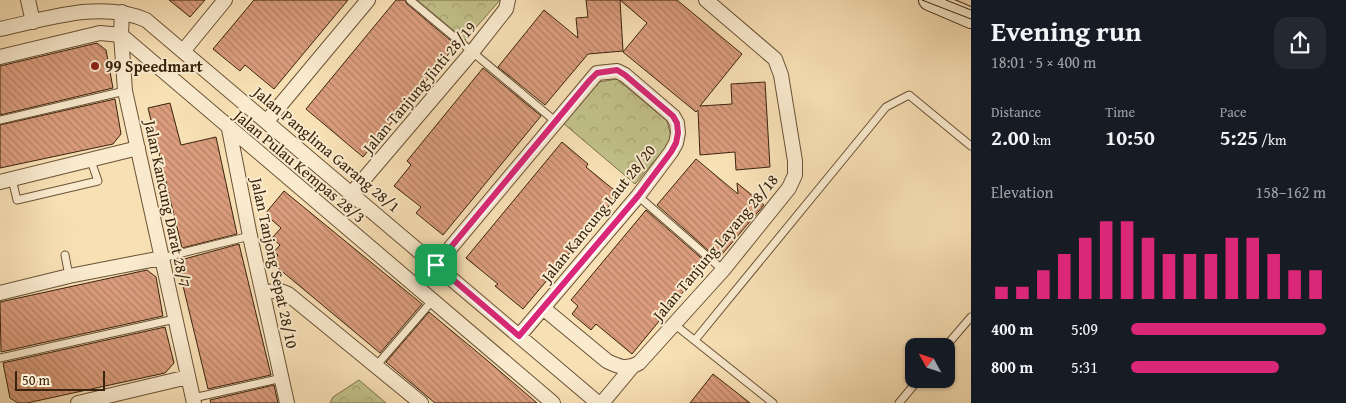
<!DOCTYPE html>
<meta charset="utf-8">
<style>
:root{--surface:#171b24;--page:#242831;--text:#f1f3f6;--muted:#9ea1a6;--accent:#db2777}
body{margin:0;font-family:"Gentium Book Plus",serif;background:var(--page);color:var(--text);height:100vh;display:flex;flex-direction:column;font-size:19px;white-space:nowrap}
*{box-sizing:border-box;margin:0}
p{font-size:16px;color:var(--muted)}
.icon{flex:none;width:28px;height:28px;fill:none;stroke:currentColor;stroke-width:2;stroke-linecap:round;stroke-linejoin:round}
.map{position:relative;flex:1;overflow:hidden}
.details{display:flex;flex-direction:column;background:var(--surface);width:375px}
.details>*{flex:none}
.needle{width:32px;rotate:310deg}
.buttons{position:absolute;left:905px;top:338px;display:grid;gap:10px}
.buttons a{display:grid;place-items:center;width:50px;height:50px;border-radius:10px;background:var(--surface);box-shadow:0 1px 4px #0004;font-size:25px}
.scale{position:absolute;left:15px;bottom:12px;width:90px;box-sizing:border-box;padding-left:5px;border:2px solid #3a230c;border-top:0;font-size:14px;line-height:18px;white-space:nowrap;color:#3a230c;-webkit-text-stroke:4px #faebcf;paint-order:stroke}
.pin{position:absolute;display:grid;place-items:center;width:42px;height:42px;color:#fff;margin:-21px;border-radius:10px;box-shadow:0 2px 8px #0006}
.round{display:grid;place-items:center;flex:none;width:52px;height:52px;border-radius:15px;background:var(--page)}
.head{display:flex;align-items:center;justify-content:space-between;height:85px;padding:0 20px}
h1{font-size:28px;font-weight:700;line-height:38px}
.stats{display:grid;grid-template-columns:repeat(3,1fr);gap:8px;height:85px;padding:5px 20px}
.stats div{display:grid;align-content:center}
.stats b{font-size:21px;font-weight:700}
.stats small{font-size:14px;font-weight:400}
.stats p{font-size:14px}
.chart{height:140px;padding:10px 20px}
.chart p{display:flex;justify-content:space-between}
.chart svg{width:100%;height:90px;margin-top:5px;stroke:var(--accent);stroke-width:6}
ul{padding:0 20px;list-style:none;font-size:16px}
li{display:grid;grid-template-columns:80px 60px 1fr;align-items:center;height:38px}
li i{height:12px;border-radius:6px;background:var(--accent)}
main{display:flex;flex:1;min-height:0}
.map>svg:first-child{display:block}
</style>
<main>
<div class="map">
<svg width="971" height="403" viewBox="0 0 971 403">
<defs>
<pattern id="park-crowns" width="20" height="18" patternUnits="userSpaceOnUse" patternTransform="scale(1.25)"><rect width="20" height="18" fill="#c2c18a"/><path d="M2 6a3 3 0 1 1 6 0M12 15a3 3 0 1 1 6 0" fill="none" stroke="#a7a676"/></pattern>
<pattern id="building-back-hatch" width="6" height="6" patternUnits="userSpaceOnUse" patternTransform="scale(1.25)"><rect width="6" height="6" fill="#db9d7d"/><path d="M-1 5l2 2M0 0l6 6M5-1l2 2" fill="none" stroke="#b38065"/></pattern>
</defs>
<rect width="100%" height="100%" fill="#f8e0b5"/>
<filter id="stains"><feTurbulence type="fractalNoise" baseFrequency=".004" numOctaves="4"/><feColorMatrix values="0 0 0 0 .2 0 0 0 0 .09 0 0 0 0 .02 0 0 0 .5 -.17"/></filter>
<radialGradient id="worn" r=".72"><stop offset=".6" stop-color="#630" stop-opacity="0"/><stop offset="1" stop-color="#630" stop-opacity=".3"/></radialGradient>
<!-- park -->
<path fill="url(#park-crowns)" stroke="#7e724b" d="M 417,0 L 500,0 L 465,40 Z
M 617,79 L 667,121 L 672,140 L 635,184 L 563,123 L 599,82 Z
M 359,380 L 386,403 L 330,403 L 333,397 Z"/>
<!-- building -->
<path fill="url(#building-back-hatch)" stroke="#3a230c" d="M 169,0 L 205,0 L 190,17 Z
M 254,0 L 348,0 L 274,89 L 245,65 L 240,71 L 213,49 Z
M 396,0 L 405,0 L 407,4 L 456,45 L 363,157 L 306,109 Z
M 586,0 L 677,0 L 742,54 L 700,106 L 732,104 L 731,84 L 765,82 L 770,167 L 736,170 L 735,152 L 700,155 L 698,110 L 696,112 L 623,52 L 647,23 L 620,0 L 623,51 L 588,54 L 545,105 L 498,67 L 544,10 L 578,38 L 576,18 L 588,17 Z
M 97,43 L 106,50 L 113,88 L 0,115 L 0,66 Z
M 483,68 L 541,116 L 443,235 L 416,213 L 421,207 L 394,186 L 411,165 L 407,161 Z
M 115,99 L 121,134 L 113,144 L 0,168 L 0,125 Z
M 170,103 L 181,145 L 216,137 L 237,234 L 182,248 L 148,108 Z
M 562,142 L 588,164 L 586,167 L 619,194 L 523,309 L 495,286 L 498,284 L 466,258 Z
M 696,159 L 738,194 L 737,183 L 764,205 L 718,259 L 657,205 Z
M 284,191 L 422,304 L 380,353 L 272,263 L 278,255 L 274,252 L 280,245 L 272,238 L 281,228 L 265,214 Z
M 646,210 L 707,263 L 632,354 L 596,324 L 591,330 L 572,314 L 578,306 L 571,300 Z
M 239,244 L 271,375 L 208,389 L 177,261 Z
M 147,270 L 156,277 L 163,316 L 1,352 L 0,302 Z
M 429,312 L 488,361 L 537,403 L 435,403 L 386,362 Z
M 165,327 L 174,363 L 165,373 L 27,403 L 18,403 L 10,398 L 3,363 Z
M 713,374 L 750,403 L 690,403 Z
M 274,385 L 278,403 L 211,403 L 210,400 Z"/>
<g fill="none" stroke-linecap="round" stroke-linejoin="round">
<defs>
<path id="service" d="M 410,0 L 555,121
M 0,120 L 125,91
M 12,179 L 17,200 L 98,181 L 91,161
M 638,196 L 723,270
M 65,255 L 69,276
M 162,258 L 250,236
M 674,324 L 773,403
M 695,340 L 886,107 L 909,95 L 971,146
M 946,346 L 971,317
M 0,358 L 175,319
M 376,366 L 432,301
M 193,398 L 282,378
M 899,403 L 919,379"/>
<path id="minor" d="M 28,0 L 33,22
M 122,12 L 121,35 L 125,91 L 194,403
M 0,29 C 47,19 100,0 146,20 L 598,403
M 184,50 L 225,0
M 0,57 L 100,33 L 121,35 L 553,403
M 267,121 L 368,0
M 229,129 L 250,236 L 287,403
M 0,182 L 138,148
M 352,193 L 473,51 L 506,9 L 508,0
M 436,265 L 597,73 L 617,71 L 625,75 L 673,116 L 677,123 L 678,133 L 676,143 L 671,152 L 638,196 L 519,336
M 0,293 L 69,276 L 162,258
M 264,293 L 278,290 L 288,294 L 421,403
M 543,308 L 607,361 C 619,367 627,370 639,363 L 723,270 L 789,188 L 795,175 L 795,161 L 781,75 L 775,59 L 706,0
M 78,403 L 188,377
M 602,403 L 632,367"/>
<path id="secondary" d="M 929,0 L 971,18"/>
</defs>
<!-- service casing -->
<use href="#service" stroke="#6a5236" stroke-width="9"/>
<!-- minor casing -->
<use href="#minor" stroke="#6a5236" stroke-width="16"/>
<!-- secondary casing -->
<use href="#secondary" stroke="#3a230c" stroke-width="22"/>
<!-- service -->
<use href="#service" stroke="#faebcf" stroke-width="7"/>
<!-- minor -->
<use href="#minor" stroke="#faebcf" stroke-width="14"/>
<!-- secondary -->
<use href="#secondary" stroke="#faebcf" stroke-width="20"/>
<!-- tram -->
<path stroke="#3a230c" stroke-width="1" d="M 922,0 L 971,19
M 946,0 L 971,10"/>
</g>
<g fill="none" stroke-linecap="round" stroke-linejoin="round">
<defs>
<path id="route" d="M 617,70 L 625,75 L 673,116 L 677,123 L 678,133 L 676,143 L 671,152 L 638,196 L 519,336 L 436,265 L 590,80 L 597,73 Z"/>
</defs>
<!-- route casing -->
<use href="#route" stroke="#fff" stroke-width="10"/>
<!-- route -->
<use href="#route" stroke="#db2777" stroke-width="6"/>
</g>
<!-- markers -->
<circle fill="#8f2418" stroke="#faebcf" stroke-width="2" cx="95" cy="66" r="5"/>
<g text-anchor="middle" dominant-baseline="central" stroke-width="4" stroke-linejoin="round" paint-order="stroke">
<!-- poi labels -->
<g font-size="16" font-weight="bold" fill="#3a230c" stroke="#faebcf" text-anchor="start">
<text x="105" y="66">99 Speedmart</text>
</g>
<!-- street labels -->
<g font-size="16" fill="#3a230c" stroke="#faebcf">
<text transform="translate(419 87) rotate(-50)">Jalan Tanjung Jinti 28/19</text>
<text transform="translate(327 149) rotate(40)">Jalan Panglima Garang 28/1</text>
<text transform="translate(300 166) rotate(40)">Jalan Pulau Kempas 28/3</text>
<text transform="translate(168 204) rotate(78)">Jalan Kancung Darat 28/7</text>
<text transform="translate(598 213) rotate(-51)">Jalan Kancung Laut 28/20</text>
<text transform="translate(715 247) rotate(-50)">Jalan Tanjung Layang 28/18</text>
<text transform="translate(275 263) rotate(78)">Jalan Tanjong Sepat 28/10</text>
</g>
</g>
<rect width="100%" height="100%" filter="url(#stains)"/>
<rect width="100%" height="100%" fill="url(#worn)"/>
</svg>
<div class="buttons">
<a><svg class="needle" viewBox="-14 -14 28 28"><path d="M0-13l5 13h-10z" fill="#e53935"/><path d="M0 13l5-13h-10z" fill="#9ea1a6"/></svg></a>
</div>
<div class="scale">50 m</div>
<div class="pin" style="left:436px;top:265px;background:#1e9e55"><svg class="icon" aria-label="arrive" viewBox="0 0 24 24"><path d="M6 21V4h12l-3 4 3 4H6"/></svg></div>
</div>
<section class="details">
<div class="head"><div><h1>Evening run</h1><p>18:01 · 5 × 400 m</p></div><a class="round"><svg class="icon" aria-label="share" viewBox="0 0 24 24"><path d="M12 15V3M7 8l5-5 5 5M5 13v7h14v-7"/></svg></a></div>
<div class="stats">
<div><p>Distance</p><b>2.00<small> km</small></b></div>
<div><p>Time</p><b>10:50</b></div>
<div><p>Pace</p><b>5:25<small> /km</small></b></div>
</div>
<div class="chart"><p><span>Elevation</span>158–162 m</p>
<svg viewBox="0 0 160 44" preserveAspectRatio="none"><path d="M5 44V38M15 44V38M25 44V30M35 44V22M45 44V14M55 44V6M65 44V6M75 44V14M85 44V22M95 44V22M105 44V22M115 44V14M125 44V14M135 44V22M145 44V30M155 44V30"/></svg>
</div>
<ul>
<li><b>400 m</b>5:09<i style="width:100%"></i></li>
<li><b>800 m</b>5:31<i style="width:76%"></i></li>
</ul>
</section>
</main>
